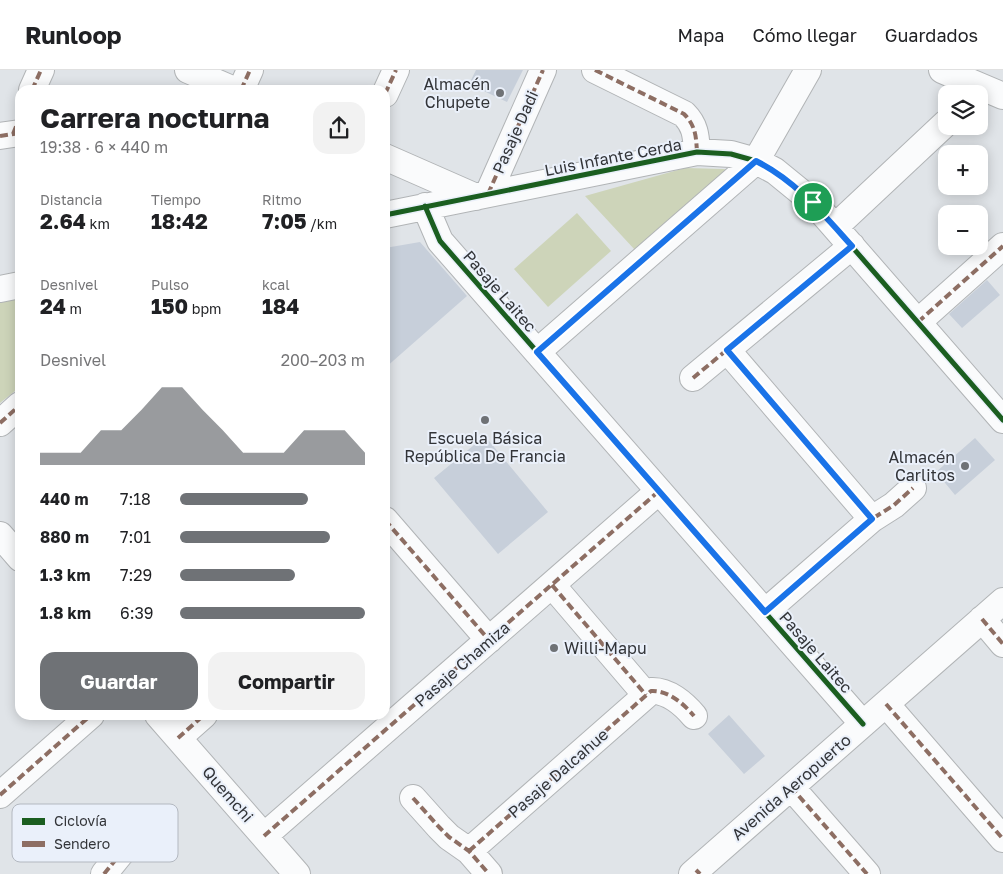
<!DOCTYPE html>
<html lang="es">
<meta charset="utf-8">
<style>
:root{--surface:#fff;--page:#f2f2f2;--text:#202124;--muted:#757577;--line:#e0e0e0;--accent:#6f7276}
body{margin:0;font-family:"Golos Text",sans-serif;background:var(--page);color:var(--text);height:100vh;display:flex;flex-direction:column;font-size:19px;white-space:nowrap}
*{box-sizing:border-box;margin:0}
p{font-size:16px;color:var(--muted)}
.icon{flex:none;width:28px;height:28px;fill:none;stroke:currentColor;stroke-width:2;stroke-linecap:round;stroke-linejoin:round}
.map{position:relative;flex:1;overflow:hidden}
.details{position:absolute;left:15px;top:15px;width:375px;height:635px;display:flex;flex-direction:column;background:var(--surface);border-radius:15px;box-shadow:0 2px 12px #0003}
.details>*{flex:none}
.tools{position:absolute;left:938px;top:15px;display:grid;gap:10px}
.tools a{display:grid;place-items:center;width:50px;height:50px;border-radius:10px;background:var(--surface);box-shadow:0 2px 12px #0003;font-size:25px}
.pin{position:absolute;display:grid;place-items:center;width:42px;height:42px;color:#fff;margin:-21px;border:2px solid #fff;border-radius:50%;box-shadow:0 1px 5px #0007}
.round{display:grid;place-items:center;flex:none;width:52px;height:52px;border-radius:15px;background:var(--page)}
.summary{display:flex;align-items:center;justify-content:space-between;height:85px;padding:0 25px}
h1{font-size:28px;font-weight:700;line-height:38px}
.metrics{display:grid;grid-template-columns:repeat(3,1fr);gap:8px;height:85px;padding:5px 25px}
.metrics div{display:grid;align-content:center}
.metrics b{font-size:21px;font-weight:700}
.metrics small{font-size:14px;font-weight:400}
.metrics p{font-size:14px}
.chart{height:140px;padding:10px 25px}
.chart p{display:flex;justify-content:space-between}
.chart svg{width:100%;height:90px;margin-top:5px;fill:var(--accent);opacity:.7}
.primary-button{display:flex;gap:10px;margin-top:auto;padding:10px 25px}
.primary-button a{flex:1;height:58px;border-radius:15px;background:var(--accent);color:#fff;font-size:20px;font-weight:700;line-height:58px;text-align:center}
.primary-button a+a{background:var(--page);color:var(--text)}
ul{padding:0 25px;list-style:none;font-size:16px}
li{display:grid;grid-template-columns:80px 60px 1fr;align-items:center;height:38px}
li i{height:12px;border-radius:6px;background:var(--accent)}
header{display:flex;align-items:center;gap:30px;box-sizing:border-box;height:70px;padding:0 25px;background:var(--surface);border-bottom:1px solid var(--line)}
header strong{font-size:24px}
nav{display:flex;gap:28px;margin-inline-start:auto;font-size:18px}
.map>svg:first-child{display:block}
</style>
<header>
<strong>Runloop</strong>
<nav><a>Mapa</a><a>Cómo llegar</a><a>Guardados</a></nav>
</header>
<div class="map">
<svg width="1003" height="804" viewBox="0 0 1003 804">
<rect width="100%" height="100%" fill="#e0e4e8"/>
<!-- green -->
<path fill="#cdd4b9" d="M 685,98 L 723,99 L 737,101 L 635,180 L 585,126 Z
M 577,143 L 611,181 L 548,237 L 514,199 Z
M 20,228 L 20,317 L 0,333 L 0,231 Z"/>
<!-- building -->
<path fill="#c7cfda" d="M 476,0 L 523,0 L 507,32 L 469,14 Z
M 420,172 L 467,226 L 385,298 L 385,178 Z
M 987,210 L 1000,225 L 962,258 L 949,244 Z
M 485,366 L 548,442 L 498,484 L 434,408 Z
M 975,368 L 995,390 L 955,425 L 936,402 Z
M 729,645 L 765,686 L 744,704 L 708,664 Z"/>
<g fill="none" stroke-linecap="round" stroke-linejoin="round">
<defs>
<path id="minor" d="M 188,0 L 234,20
M 595,0 L 684,44 C 696,56 696,67 697,82
M 942,0 L 1003,26
M 32,20 L 41,0
M 241,20 L 250,0
M 385,24 L 396,0
M 0,66 L 20,63
M 385,87 L 476,127
M 488,124 L 543,0
M 425,136 L 440,171 L 863,654
M 385,145 L 697,82 L 731,84 L 756,91 L 775,101 L 813,132 L 1003,350
M 835,157 L 946,53
M 0,219 L 20,215
M 918,252 L 1003,176
M 727,280 L 872,449
M 537,282 L 756,91 L 808,0
M 693,308 L 852,176
M 0,353 L 20,335
M 385,450 L 489,570
M 0,465 L 20,488
M 552,515 L 646,625
M 765,542 L 872,449 L 894,435 L 913,418
M 982,549 L 1003,574
M 886,634 L 1003,769
M 158,645 L 297,804
M 178,668 L 204,645
M 791,717 L 867,804
M 0,725 L 91,645
M 413,728 L 439,757 L 449,767 L 469,781 L 489,804
M 264,766 L 659,421
M 469,781 L 651,621 C 668,620 684,634 694,646
M 104,804 L 121,783 L 152,754
M 692,804 L 1003,531"/>
</defs>
<!-- minor casing -->
<use href="#minor" stroke="#b1b4b6" stroke-width="28"/>
<!-- minor -->
<use href="#minor" stroke="#fafbfc" stroke-width="26"/>
<!-- quiet -->
<path stroke="#8d6e63" stroke-width="4" stroke-dasharray="8 4" stroke-linecap="butt" d="M 595,0 L 684,44 C 696,56 696,67 697,82
M 32,20 L 41,0
M 241,20 L 250,0
M 385,24 L 396,0
M 13,64 L 20,47
M 0,66 L 20,63
M 488,124 L 543,0
M 918,252 L 1003,176
M 727,280 L 872,449
M 537,282 L 756,91
M 693,308 L 852,176
M 0,353 L 20,335
M 385,450 L 489,570
M 552,515 L 646,625
M 765,542 L 872,449 L 894,435 L 913,418
M 982,549 L 1003,574
M 886,634 L 1003,769
M 178,668 L 204,645
M 791,717 L 867,804
M 0,725 L 91,645
M 413,728 L 439,757 L 449,767 L 469,781 L 489,804
M 264,766 L 659,421
M 469,781 L 651,621 C 668,620 684,634 694,646
M 696,800 L 700,804
M 104,804 L 121,783 L 152,754"/>
<defs>
<path id="cycleway" d="M 425,136 L 440,171 L 863,654
M 385,145 L 697,82 L 731,84 L 756,91 L 775,101 L 813,132 L 1003,350"/>
</defs>
<!-- cycleway casing -->
<use href="#cycleway" stroke="#eaf0fa" stroke-width="8"/>
<!-- cycleway -->
<use href="#cycleway" stroke="#1b5e20" stroke-width="5"/>
</g>
<g fill="none" stroke-linecap="round" stroke-linejoin="round">
<defs>
<path id="route" d="M 756,91 C 796,111 823,144 852,176 L 727,280 L 872,449 L 765,542 L 537,282 Z"/>
</defs>
<!-- route casing -->
<use href="#route" stroke="#fff" stroke-width="10"/>
<!-- route -->
<use href="#route" stroke="#1a73e8" stroke-width="6"/>
</g>
<!-- markers -->
<g fill="#6f7276" stroke="#eaf0fa" stroke-width="2">
<circle cx="500" cy="23" r="5"/>
<circle cx="485" cy="350" r="5"/>
<circle cx="965" cy="396" r="5"/>
<circle cx="554" cy="578" r="5"/>
</g>
<g text-anchor="middle" dominant-baseline="central" stroke-width="4" stroke-linejoin="round" paint-order="stroke">
<!-- poi labels -->
<g font-size="16" fill="#323438" stroke="#eaf0fa" text-anchor="end">
<text x="490" y="14">Almacén<tspan x="490" dy="18">Chupete</tspan></text>
<text x="485" y="368" text-anchor="middle">Escuela Básica<tspan x="485" dy="18">República De Francia</tspan></text>
<text x="955" y="387">Almacén<tspan x="955" dy="18">Carlitos</tspan></text>
<text x="564" y="578" text-anchor="start">Willi-Mapu</text>
</g>
<!-- street labels -->
<g font-size="16" fill="#323438" stroke="#eaf0fa">
<text transform="translate(515 62) rotate(-66)">Pasaje Dadi</text>
<text transform="translate(613 87) rotate(-11)">Luis Infante Cerda</text>
<text transform="translate(500 221) rotate(49)">Pasaje Laitec</text>
<text transform="translate(816 582) rotate(49)">Pasaje Laitec</text>
<text transform="translate(462 594) rotate(-41)">Pasaje Chamiza</text>
<text transform="translate(558 703) rotate(-41)">Pasaje Dalcahue</text>
<text transform="translate(791 717) rotate(-41)">Avenida Aeropuerto</text>
<text transform="translate(228 724) rotate(49)">Quemchi</text>
</g>
</g>
<!-- legend -->
<rect x="12" y="734" width="166" height="58" rx="8" fill="#eaf0fa" stroke="#b3b8c0" stroke-width="1"/>
<rect x="22" y="748" width="23" height="7" fill="#1b5e20"/>
<rect x="22" y="771" width="23" height="6" fill="#8d6e63"/>
<g font-size="14" fill="#323438">
<text x="54" y="756">Ciclovía</text>
<text x="54" y="779">Sendero</text>
</g>
</svg>
<div class="tools">
<a><svg class="icon" aria-label="layers" viewBox="0 0 24 24"><path d="M12 4l9 5-9 5-9-5zM3 14l9 5 9-5"/></svg></a>
<a>+</a>
<a>−</a>
</div>
<div class="pin" style="left:813px;top:132px;background:#1e9e55"><svg class="icon" aria-label="arrive" viewBox="0 0 24 24"><path d="M6 21V4h12l-3 4 3 4H6"/></svg></div>
<section class="details">
<div class="summary"><div><h1>Carrera nocturna</h1><p>19:38 · 6 × 440 m</p></div><a class="round"><svg class="icon" aria-label="share" viewBox="0 0 24 24"><path d="M12 15V3M7 8l5-5 5 5M5 13v7h14v-7"/></svg></a></div>
<div class="metrics">
<div><p>Distancia</p><b>2.64<small> km</small></b></div>
<div><p>Tiempo</p><b>18:42</b></div>
<div><p>Ritmo</p><b>7:05<small> /km</small></b></div>
</div>
<div class="metrics">
<div><p>Desnivel</p><b>24<small> m</small></b></div>
<div><p>Pulso</p><b>150<small> bpm</small></b></div>
<div><p>kcal</p><b>184</b></div>
</div>
<div class="chart"><p><span>Desnivel</span>200–203 m</p>
<svg viewBox="0 0 160 44" preserveAspectRatio="none"><path d="M0 44V38L10 38L20 38L30 27L40 27L50 17L60 6L70 6L80 17L90 27L100 38L110 38L120 38L130 27L140 27L150 27L160 38V44z"/></svg>
</div>
<ul>
<li><b>440 m</b>7:18<i style="width:69%"></i></li>
<li><b>880 m</b>7:01<i style="width:81%"></i></li>
<li><b>1.3 km</b>7:29<i style="width:62%"></i></li>
<li><b>1.8 km</b>6:39<i style="width:100%"></i></li>
</ul>
<div class="primary-button"><a>Guardar</a><a>Compartir</a></div>
</section>
</div>
